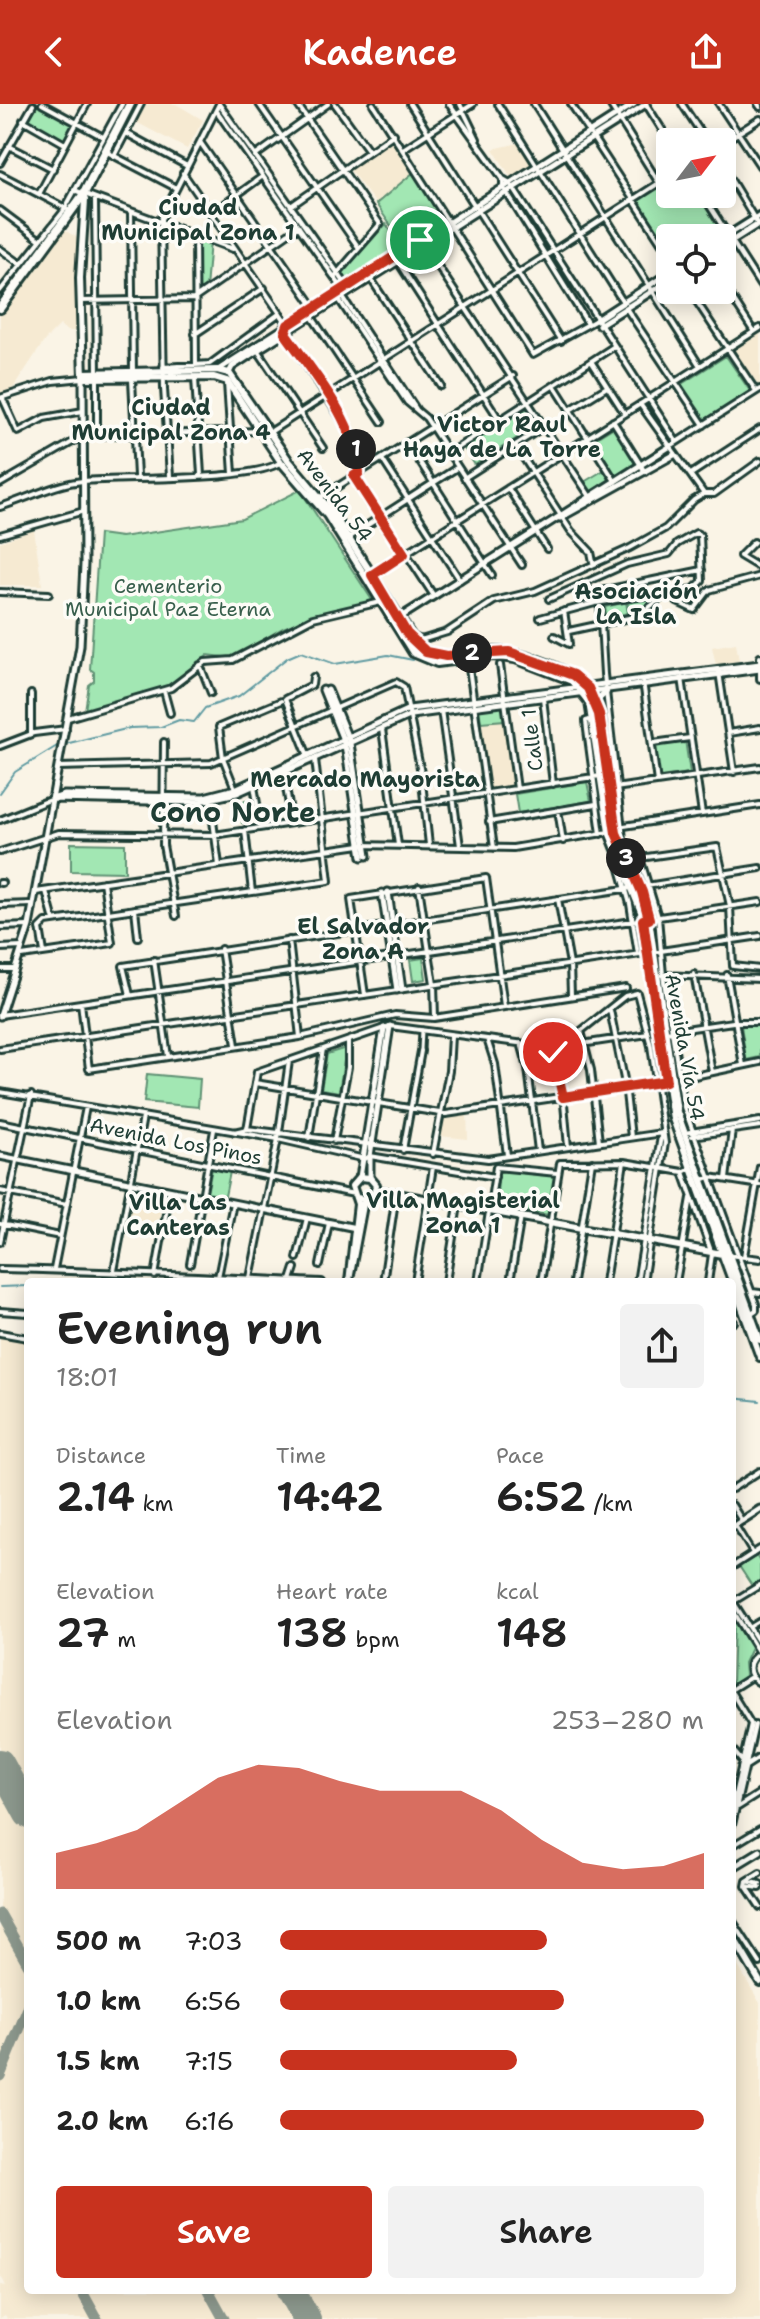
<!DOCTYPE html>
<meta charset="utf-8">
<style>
:root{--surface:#fff;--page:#f2f2f2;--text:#222;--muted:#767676;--accent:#c8321e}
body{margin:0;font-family:"Shantell Sans",sans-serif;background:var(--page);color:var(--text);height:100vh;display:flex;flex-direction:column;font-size:30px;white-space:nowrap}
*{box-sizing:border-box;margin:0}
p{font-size:26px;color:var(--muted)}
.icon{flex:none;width:44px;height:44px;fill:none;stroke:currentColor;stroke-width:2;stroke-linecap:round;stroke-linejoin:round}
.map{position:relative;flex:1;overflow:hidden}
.sheet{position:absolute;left:24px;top:1174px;width:712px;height:1016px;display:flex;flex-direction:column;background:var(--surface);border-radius:8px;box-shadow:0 4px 20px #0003}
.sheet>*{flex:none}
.needle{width:52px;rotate:58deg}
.controls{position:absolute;left:656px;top:24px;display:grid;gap:16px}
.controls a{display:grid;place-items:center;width:80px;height:80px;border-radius:8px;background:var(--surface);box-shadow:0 4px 20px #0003;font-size:40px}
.pin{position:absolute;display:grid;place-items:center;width:68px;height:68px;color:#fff;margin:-34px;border:4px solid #fff;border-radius:50%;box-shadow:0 2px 8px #0007}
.km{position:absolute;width:40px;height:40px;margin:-20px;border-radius:50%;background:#222;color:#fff;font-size:22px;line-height:40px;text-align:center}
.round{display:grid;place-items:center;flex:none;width:84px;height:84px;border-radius:8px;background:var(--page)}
.overview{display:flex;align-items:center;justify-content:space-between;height:136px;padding:0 32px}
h1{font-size:44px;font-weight:600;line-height:60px}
.figures{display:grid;grid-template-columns:repeat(3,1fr);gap:12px;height:136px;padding:8px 32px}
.figures div{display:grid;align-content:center}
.figures b{font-size:40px;font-weight:600}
.figures small{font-size:22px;font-weight:400}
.figures p{font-size:22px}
.chart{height:224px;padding:16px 32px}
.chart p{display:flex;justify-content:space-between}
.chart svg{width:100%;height:144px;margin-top:8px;fill:var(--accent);opacity:.7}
.cta{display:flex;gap:16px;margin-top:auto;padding:16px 32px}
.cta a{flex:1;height:92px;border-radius:8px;background:var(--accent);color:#fff;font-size:32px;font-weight:600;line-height:92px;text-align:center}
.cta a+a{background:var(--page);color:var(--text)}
ul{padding:0 32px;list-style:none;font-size:26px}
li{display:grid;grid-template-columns:128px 96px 1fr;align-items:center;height:60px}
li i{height:20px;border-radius:10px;background:var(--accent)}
header{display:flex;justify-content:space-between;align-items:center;height:104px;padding:0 32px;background:var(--accent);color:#fff;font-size:36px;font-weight:600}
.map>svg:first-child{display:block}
</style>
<header><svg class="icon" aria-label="back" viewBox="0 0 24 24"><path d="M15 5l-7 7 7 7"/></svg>Kadence<svg class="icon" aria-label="share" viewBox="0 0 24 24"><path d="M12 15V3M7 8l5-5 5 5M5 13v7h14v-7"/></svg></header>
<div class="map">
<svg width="760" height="2215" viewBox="0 0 760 2215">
<rect width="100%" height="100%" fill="#faf4e6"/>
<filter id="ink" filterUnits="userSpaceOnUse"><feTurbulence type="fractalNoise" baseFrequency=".0125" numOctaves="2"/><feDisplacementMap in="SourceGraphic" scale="16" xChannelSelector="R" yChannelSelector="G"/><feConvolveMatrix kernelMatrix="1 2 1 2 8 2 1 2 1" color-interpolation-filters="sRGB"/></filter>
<g filter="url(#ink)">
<!-- built -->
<path fill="#f6ead2" d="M 146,0 L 176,0 L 203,16 L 187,45 L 136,18 Z
M 392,34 L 414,68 L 376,100 L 350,66 Z
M 519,39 L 532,60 L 511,73 L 493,45 Z
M 64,126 L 78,134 L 79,227 L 67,227 L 60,221 L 45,236 L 0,304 L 0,208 Z
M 760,230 L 760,281 L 759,282 L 734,246 Z
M 34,426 L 42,481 L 0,481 L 0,438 Z
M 736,539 L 739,557 L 716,561 L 712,543 Z
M 505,616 L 514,682 L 489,685 L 481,618 Z
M 467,1009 L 468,1035 L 440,1032 L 443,1016 Z
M 133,1086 L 164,1092 L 156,1126 L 127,1119 Z
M 0,1231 L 28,1236 L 28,2186 L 732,2186 L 732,1852 L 760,1899 L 760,2215 L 7,2215 L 5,2212 L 0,2215 L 0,2181 L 6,2182 L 0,2170 Z"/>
<!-- green -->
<path fill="#a2e7b3" stroke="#609274" stroke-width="2" d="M 37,1 L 73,21 L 64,36 L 29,16 Z
M 414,68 L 443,116 L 405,142 L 376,100 Z
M 670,77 L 670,90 L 700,90 L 724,129 L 717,134 L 670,134 L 670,147 L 638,97 Z
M 386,120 L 402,143 L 347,176 L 343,168 Z
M 198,132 L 210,137 L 206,185 L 198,190 Z
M 423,148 L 430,159 L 411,171 L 404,161 Z
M 726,252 L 750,287 L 704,316 L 680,281 Z
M 528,304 L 539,320 L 475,361 L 464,344 Z
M 614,323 L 637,359 L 616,372 L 593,336 Z
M 604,366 L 610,375 L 590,388 L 584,378 Z
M 300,386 L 374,499 L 328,507 L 283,524 L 232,554 L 208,551 L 170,582 L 85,606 L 89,581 L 94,577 L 94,568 L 90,565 L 99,430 L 121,433 L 242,415 Z
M 655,492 L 656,495 L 630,511 L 627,497 Z
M 626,498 L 628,509 L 607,514 L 605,503 Z
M 503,601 L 505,616 L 481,618 L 479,605 Z
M 685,636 L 690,669 L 659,673 L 655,640 Z
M 587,678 L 591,697 L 518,709 L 515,690 Z
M 250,696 L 254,717 L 242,719 L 238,698 Z
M 208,701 L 209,713 L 167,713 L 167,703 Z
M 71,739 L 125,740 L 125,768 L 71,767 Z
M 423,854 L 426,875 L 413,877 L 410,856 Z
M 741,921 L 760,922 L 760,953 L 746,956 Z
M 346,944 L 339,988 L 321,985 L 327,950 Z
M 147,970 L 200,975 L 198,1003 L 144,998 Z
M 212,1064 L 230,1068 L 225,1092 L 207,1089 Z
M 499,1065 L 555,1071 L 549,1111 L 496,1102 Z
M 756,1451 L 760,1458 L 760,1477 L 752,1482 L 739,1462 Z
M 734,1516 L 751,1544 L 744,1559 L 745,1572 L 732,1581 Z"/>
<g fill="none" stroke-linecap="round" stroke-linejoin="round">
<!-- stream -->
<path stroke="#609ba2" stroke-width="2" d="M 0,689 L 15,668 L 57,642 L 130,624 L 161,623 L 179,616 L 194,618 L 205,604 L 239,592 L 287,554 L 301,548 L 335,560 L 388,551 L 413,556
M 0,1183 L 28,1182
M 732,1294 L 760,1297"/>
<!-- taxiway -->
<path stroke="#8c988d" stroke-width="11" d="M 0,1810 L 28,1860
M 0,1972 L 28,1904
M 81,2186 L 97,2215
M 208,2186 L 224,2215"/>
<!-- runway -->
<path stroke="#8c988d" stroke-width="28" d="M 0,1659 L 28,1710
M 291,2186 L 307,2215"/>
<defs>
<path id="pedestrian" d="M 421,946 L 422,926
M 736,1422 L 753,1450
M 750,1523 L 760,1517"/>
<path id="minor" d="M 42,0 L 103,33
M 219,0 L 349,185
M 259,0 L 359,144
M 297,0 L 380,120 L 336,171
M 335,0 L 369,47
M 373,0 L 533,251 L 596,216
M 410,0 L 561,237
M 449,0 L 503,75 L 510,79 L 676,337
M 460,0 L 477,35
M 498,0 L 623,198
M 534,0 L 700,262
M 571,0 L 670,152
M 610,0 L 659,79
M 646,0 L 670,38
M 682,0 L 707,38
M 719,0 L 760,62
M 758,0 L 760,3
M 216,6 L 344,187
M 23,16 L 65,40
M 126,29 L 187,62
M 200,38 L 315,204
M 722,39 L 760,15
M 9,42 L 53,65
M 403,45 L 473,0
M 107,48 L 176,84
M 114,52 L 141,0
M 255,52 L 328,0
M 0,59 L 33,1
M 722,61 L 760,124
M 183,69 L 288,221 L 285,229 L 349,327 L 356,344 L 359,369
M 0,70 L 71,107
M 503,75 L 503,83 L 588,220
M 74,86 L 233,145
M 39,90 L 87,0
M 702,90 L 760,181
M 95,96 L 97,269
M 291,102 L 394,30
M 0,106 L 39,135
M 131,107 L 133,269
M 212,109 L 263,72
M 195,130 L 196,261
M 424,141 L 591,394
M 0,145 L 21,160
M 398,158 L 499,315
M 371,175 L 441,282
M 722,178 L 754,228
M 689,186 L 756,287
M 0,187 L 63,108 L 122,0
M 342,192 L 416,305
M 338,194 L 407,298 L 426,314 L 522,461
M 81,197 L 194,195 L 299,122
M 626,204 L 704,321
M 310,210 L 382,318
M 195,230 L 264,184
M 258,247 L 323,344
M 591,257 L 625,310
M 163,263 L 210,260 L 280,209
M 195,274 L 201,371
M 97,276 L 97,332
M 132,276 L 137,372
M 227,279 L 233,370
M 554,281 L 615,377
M 0,294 L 53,277 L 83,274
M 3,295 L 18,328 L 44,314 L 83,307
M 640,300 L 704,390
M 570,306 L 607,283
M 613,317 L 645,368
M 270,328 L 670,72
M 407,338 L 492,471
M 515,341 L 571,427 L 591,448 L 593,458
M 669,343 L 760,285
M 449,349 L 613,243
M 382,355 L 460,476
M 691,370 L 760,325
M 170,372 L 164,285 L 161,115 L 219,0
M 354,372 L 404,450
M 464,374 L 545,322
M 0,380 L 83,332 L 261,327
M 508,384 L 547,445
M 321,393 L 513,272
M 0,403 C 26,395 57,379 83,377 C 126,373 252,378 281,358
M 0,431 L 84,407
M 349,433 L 458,363
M 754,438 L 740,452 L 760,464
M 406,449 L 434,492
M 370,472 L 760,224
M 585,479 L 591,489 L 702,466
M 0,488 L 49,490
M 673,490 L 677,498 L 694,506 L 709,486 L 760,472
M 600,501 L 604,570 L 625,752
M 540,514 L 595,499 L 694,485 L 702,477 L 700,431 L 696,429 L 677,440 L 669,450 L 627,460 L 549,495
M 569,527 L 638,512 L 665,491
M 411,532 L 421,536 L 447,528 L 494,497 L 535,487 L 630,444 L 666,424 L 694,396 L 704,390 L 714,390 L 760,357
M 554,532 L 569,540 L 564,507
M 760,553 L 760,575
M 200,561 L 211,589
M 500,561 L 517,685
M 469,564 L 494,744
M 719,568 L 734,668
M 682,574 L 702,710
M 643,577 L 657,678
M 164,587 L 170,609
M 31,590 L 31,630
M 543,594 L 553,680
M 441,606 L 460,742
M 68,614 L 171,584 L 205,558 L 233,556 L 313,514 L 381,498
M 590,616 L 586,617 L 587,626 L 601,730
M 382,625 L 398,741
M 729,629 L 760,624
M 164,638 L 163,741 L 176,812
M 653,639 L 690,634
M 0,642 L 34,629 L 66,625
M 308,652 L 285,595 L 312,581 L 313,573
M 58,663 L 211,659 L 396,578 L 404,583 L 421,669 L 429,741
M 283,666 L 292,719
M 254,682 L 261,723
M 608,685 L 760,663
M 236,687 L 223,654 L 219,623 L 281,597
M 210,695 L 219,761
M 558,706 L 563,737
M 0,716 L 52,695
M 489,718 L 596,700
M 624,722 L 760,701
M 245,726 L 252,788
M 0,748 L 59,729 L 214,731 L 600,672
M 616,751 L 630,800 L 638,850
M 0,779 L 2,779
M 419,783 L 434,880 L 435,913
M 640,783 L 760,764
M 46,787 L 54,817
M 36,788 L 360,741 L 513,744 L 609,728
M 558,795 L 570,860 L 571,891
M 0,801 L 33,800
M 135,805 L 138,833
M 0,823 L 29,822
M 289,836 L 300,933
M 0,844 L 22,843
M 221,845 L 236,941
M 44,848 L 40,824 L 46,818 L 329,777 L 315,655
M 654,848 L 760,832
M 22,852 L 112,839 L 103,778
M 154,856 L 168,952
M 0,865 L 15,865
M 694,870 L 712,968
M 662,871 L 760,875
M 727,871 L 743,961
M 130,891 L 123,862 L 631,784
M 365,891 L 351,795 L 486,774 L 504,902
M 81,899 L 89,965 L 300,933 L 395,911 L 434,914 L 626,884
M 610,906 L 625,980 L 631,1033
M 0,911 L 760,798
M 665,928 L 733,918 L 760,918
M 487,935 L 495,960 L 507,1051
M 521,939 L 528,964 L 538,1047
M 552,944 L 563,989 L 568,1043
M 0,945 L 647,849
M 680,975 L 760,958
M 255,979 L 446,1010 L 668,977
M 0,988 L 278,1035 L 365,1055 L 370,1052 L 495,1073
M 0,1018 L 354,1090
M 247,1025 L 257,968 L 390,922 L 555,944 L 648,930
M 234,1028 L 247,1025 L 488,1055 L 662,1029
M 684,1029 L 760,1017
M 692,1032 L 760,1022
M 309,1034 L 323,945
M 334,1037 L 348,963 L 348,937
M 599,1038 L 591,966 L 581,927 L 625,892 L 637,889 L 651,942 L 665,1039 L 643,1178
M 403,1046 L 421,947
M 433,1050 L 449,967 L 451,932
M 683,1068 L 712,1150 L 708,1178
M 726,1075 L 732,1026
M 702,1076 L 710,1073 L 760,1081
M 0,1087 L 67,1100
M 0,1120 L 60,1132
M 0,1138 L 31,991
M 729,1151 L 760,1155
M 744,1152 L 760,1063
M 297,1154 L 307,1114
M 190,1160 L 214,1026
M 320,1161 L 329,1119
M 0,1165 C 108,1167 215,1173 322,1178
M 54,1165 L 86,1003
M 114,1167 L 143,1013
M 155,1172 L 170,1087
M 250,1174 L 278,1035 L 289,957
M 291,1176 L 295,1164
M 217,1178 L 233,1099
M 383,1178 L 396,1090
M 415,1178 L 433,1063
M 446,1178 L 458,1101
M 478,1178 L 496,1063 L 557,1069
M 510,1178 L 521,1112
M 541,1178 L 560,1059 L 624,1058 L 683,1068 L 691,1064
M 573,1178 L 592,1058
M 605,1178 L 624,1058
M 637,1178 L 661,1032
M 676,1178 L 691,1094
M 752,1188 L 760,1189
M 0,1207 L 28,1209
M 750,1210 L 756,1206 L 756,1200 L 684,1003 L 663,871 L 658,813 L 640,754 L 717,743 L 730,802 L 733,862 L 760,865
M 732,1217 L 734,1218
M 0,1229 L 28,1234
M 732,1385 L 760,1367
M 732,1401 L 742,1417
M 732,1463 L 760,1445
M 732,1496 L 760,1540
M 734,1497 L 760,1481
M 732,1505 L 759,1549
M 760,1549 C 746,1556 746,1572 760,1579
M 732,1585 L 751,1573
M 732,1589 L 751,1620 L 732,1704
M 732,1645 L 746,1662 L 760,1653
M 738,1703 L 760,1689
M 732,1721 L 755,1621
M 732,1742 L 760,1725
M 747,1777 L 746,1782 L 760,1803
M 747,1777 L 760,1769
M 747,1777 L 760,1780
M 746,1782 L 760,1784
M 732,1816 L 760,1859"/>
<path id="tertiary" d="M 722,135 L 760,111
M 722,143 L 760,119
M 596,216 L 670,168
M 599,221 L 670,176
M 218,266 L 634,0
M 229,269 L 232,263 L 261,244 L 646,0
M 560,414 L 674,351
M 399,514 L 669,343
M 323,586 L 345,641 L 362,753
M 328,586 L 350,639 L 367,752
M 52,695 L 64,691 L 204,693 L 235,685 L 409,605 L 760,560
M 52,695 L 196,698 L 237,689 L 411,611 L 760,565
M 388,788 L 402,885
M 382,789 L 397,886
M 0,912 L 29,822 L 80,542 L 84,460 L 83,274
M 0,1052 L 356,1124
M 360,1073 L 384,924
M 370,1074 L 370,1052 L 390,922
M 732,1423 L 760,1405
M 732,1764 L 760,1747"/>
<path id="secondary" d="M 83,91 L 85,96 L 80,174 L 83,274 L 214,273 L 227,277 L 281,358 L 327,411 L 413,549 L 437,559 L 493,552 L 515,555 L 572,577 L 589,598 L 609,728 L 642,810 L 673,1015 L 760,1253
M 83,269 L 217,266 L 229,269 L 289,357 L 331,407 L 418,542 C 445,563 477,542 507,548 C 633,573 591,633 616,729 C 624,759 643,784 649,815 L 677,1008 L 760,1236
M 596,597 L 606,588
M 381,1087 L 722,1150
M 349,1176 L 364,1096
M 349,1178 L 358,1100 L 352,1082 L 360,1073 L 370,1074 L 376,1081 L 374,1091 L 368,1096 L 357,1094
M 732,1831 L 760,1878"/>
<path id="trunk" d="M 0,204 L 83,91 L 130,0"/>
</defs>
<!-- pedestrian casing -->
<use href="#pedestrian" stroke="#1f3d34" stroke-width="9"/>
<!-- minor casing -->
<use href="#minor" stroke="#1f3d34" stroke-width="10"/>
<!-- tertiary casing -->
<use href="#tertiary" stroke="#1f3d34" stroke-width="11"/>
<!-- secondary casing -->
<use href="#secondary" stroke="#1f3d34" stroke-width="12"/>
<!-- trunk casing -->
<use href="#trunk" stroke="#1f3d34" stroke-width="14"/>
<!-- pedestrian -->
<use href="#pedestrian" stroke="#fdfcf7" stroke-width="3"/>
<!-- minor -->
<use href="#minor" stroke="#fdfcf7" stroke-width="4"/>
<!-- tertiary -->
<use href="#tertiary" stroke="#fdfcf7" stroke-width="5"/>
<!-- secondary -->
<use href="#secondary" stroke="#fdfcf7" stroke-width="6"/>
<!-- trunk -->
<use href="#trunk" stroke="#fdfcf7" stroke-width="8"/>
</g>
</g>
<g fill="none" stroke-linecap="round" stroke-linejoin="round" filter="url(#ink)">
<defs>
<path id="route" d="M 420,136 L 288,221 L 285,229 C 315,271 355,316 359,369 L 354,372 L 404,450 L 372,471 L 407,530 L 426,548 L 446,552 L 509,548 L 573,571 L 588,584 L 599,610 L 616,729 L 642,788 L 649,815 L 643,816 L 666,977 L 563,993 L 553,948"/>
</defs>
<!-- route casing -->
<use href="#route" stroke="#fff" stroke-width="16"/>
<!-- route -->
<use href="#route" stroke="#c8321e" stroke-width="10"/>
</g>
<g text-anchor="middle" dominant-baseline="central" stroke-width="7" stroke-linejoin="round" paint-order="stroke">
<!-- street labels -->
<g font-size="20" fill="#1f3d34" stroke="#fdfcf7">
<text transform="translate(335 391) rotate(53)">Avenida 54</text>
<text transform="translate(532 636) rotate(-97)">Calle 1</text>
<text transform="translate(685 943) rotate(80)">Avenida Vía 54</text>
<text transform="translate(176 1037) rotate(11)">Avenida Los Pinos</text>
</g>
<!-- park labels -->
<g font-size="20" fill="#395f4d" stroke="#fdfcf7">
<text x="168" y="482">Cementerio<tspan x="168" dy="23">Municipal Paz Eterna</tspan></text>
</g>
<!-- neighbourhood labels -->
<g font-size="22" font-weight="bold" fill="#1f3d34" stroke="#fdfcf7">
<text x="198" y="103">Ciudad<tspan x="198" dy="25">Municipal Zona 1</tspan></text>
<text x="171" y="303">Ciudad<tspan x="171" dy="25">Municipal Zona 4</tspan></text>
<text x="502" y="320">Victor Raul<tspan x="502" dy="25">Haya de La Torre</tspan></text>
<text x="636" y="487">Asociación<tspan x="636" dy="25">La Isla</tspan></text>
<text x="365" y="675">Mercado Mayorista</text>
<text x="363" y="822">El Salvador<tspan x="363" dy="25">Zona A</tspan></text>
<text x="463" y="1096">Villa Magisterial<tspan x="463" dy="25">Zona 1</tspan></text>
<text x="178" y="1098">Villa Las<tspan x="178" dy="25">Canteras</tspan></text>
</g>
<!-- district labels -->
<g font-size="28" font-weight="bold" fill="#1f3d34" stroke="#fdfcf7">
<text x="233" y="708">Cono Norte</text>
</g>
</g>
</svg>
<div class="controls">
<a><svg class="needle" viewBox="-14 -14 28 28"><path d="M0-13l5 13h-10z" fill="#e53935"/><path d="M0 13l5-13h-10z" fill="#767676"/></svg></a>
<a><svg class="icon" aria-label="locate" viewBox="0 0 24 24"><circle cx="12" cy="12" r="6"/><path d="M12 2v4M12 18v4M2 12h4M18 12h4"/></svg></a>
</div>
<div class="pin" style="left:420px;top:136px;background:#1e9e55"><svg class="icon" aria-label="arrive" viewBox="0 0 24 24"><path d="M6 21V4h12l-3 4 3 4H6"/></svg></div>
<div class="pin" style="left:553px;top:948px;background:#d93025"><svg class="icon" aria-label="check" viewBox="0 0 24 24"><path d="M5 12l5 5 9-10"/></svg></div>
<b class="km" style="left:356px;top:345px">1</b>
<b class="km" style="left:472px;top:549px">2</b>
<b class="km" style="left:626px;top:754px">3</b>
<section class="sheet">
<div class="overview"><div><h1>Evening run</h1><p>18:01</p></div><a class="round"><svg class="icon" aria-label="share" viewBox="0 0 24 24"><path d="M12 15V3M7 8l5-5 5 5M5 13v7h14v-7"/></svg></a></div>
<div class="figures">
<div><p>Distance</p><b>2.14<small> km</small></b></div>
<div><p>Time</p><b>14:42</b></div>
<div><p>Pace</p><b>6:52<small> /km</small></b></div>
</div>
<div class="figures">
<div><p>Elevation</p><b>27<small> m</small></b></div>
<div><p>Heart rate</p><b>138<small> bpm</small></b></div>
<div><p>kcal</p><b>148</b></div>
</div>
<div class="chart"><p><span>Elevation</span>253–280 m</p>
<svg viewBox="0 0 160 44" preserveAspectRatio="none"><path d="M0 44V33L10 30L20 26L30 18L40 10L50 6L60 7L70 11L80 14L90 14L100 14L110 20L120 29L130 36L140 38L150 37L160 33V44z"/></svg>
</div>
<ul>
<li><b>500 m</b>7:03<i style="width:63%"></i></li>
<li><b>1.0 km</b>6:56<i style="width:67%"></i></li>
<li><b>1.5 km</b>7:15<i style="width:56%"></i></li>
<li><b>2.0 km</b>6:16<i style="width:100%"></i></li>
</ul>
<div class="cta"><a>Save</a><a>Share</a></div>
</section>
</div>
